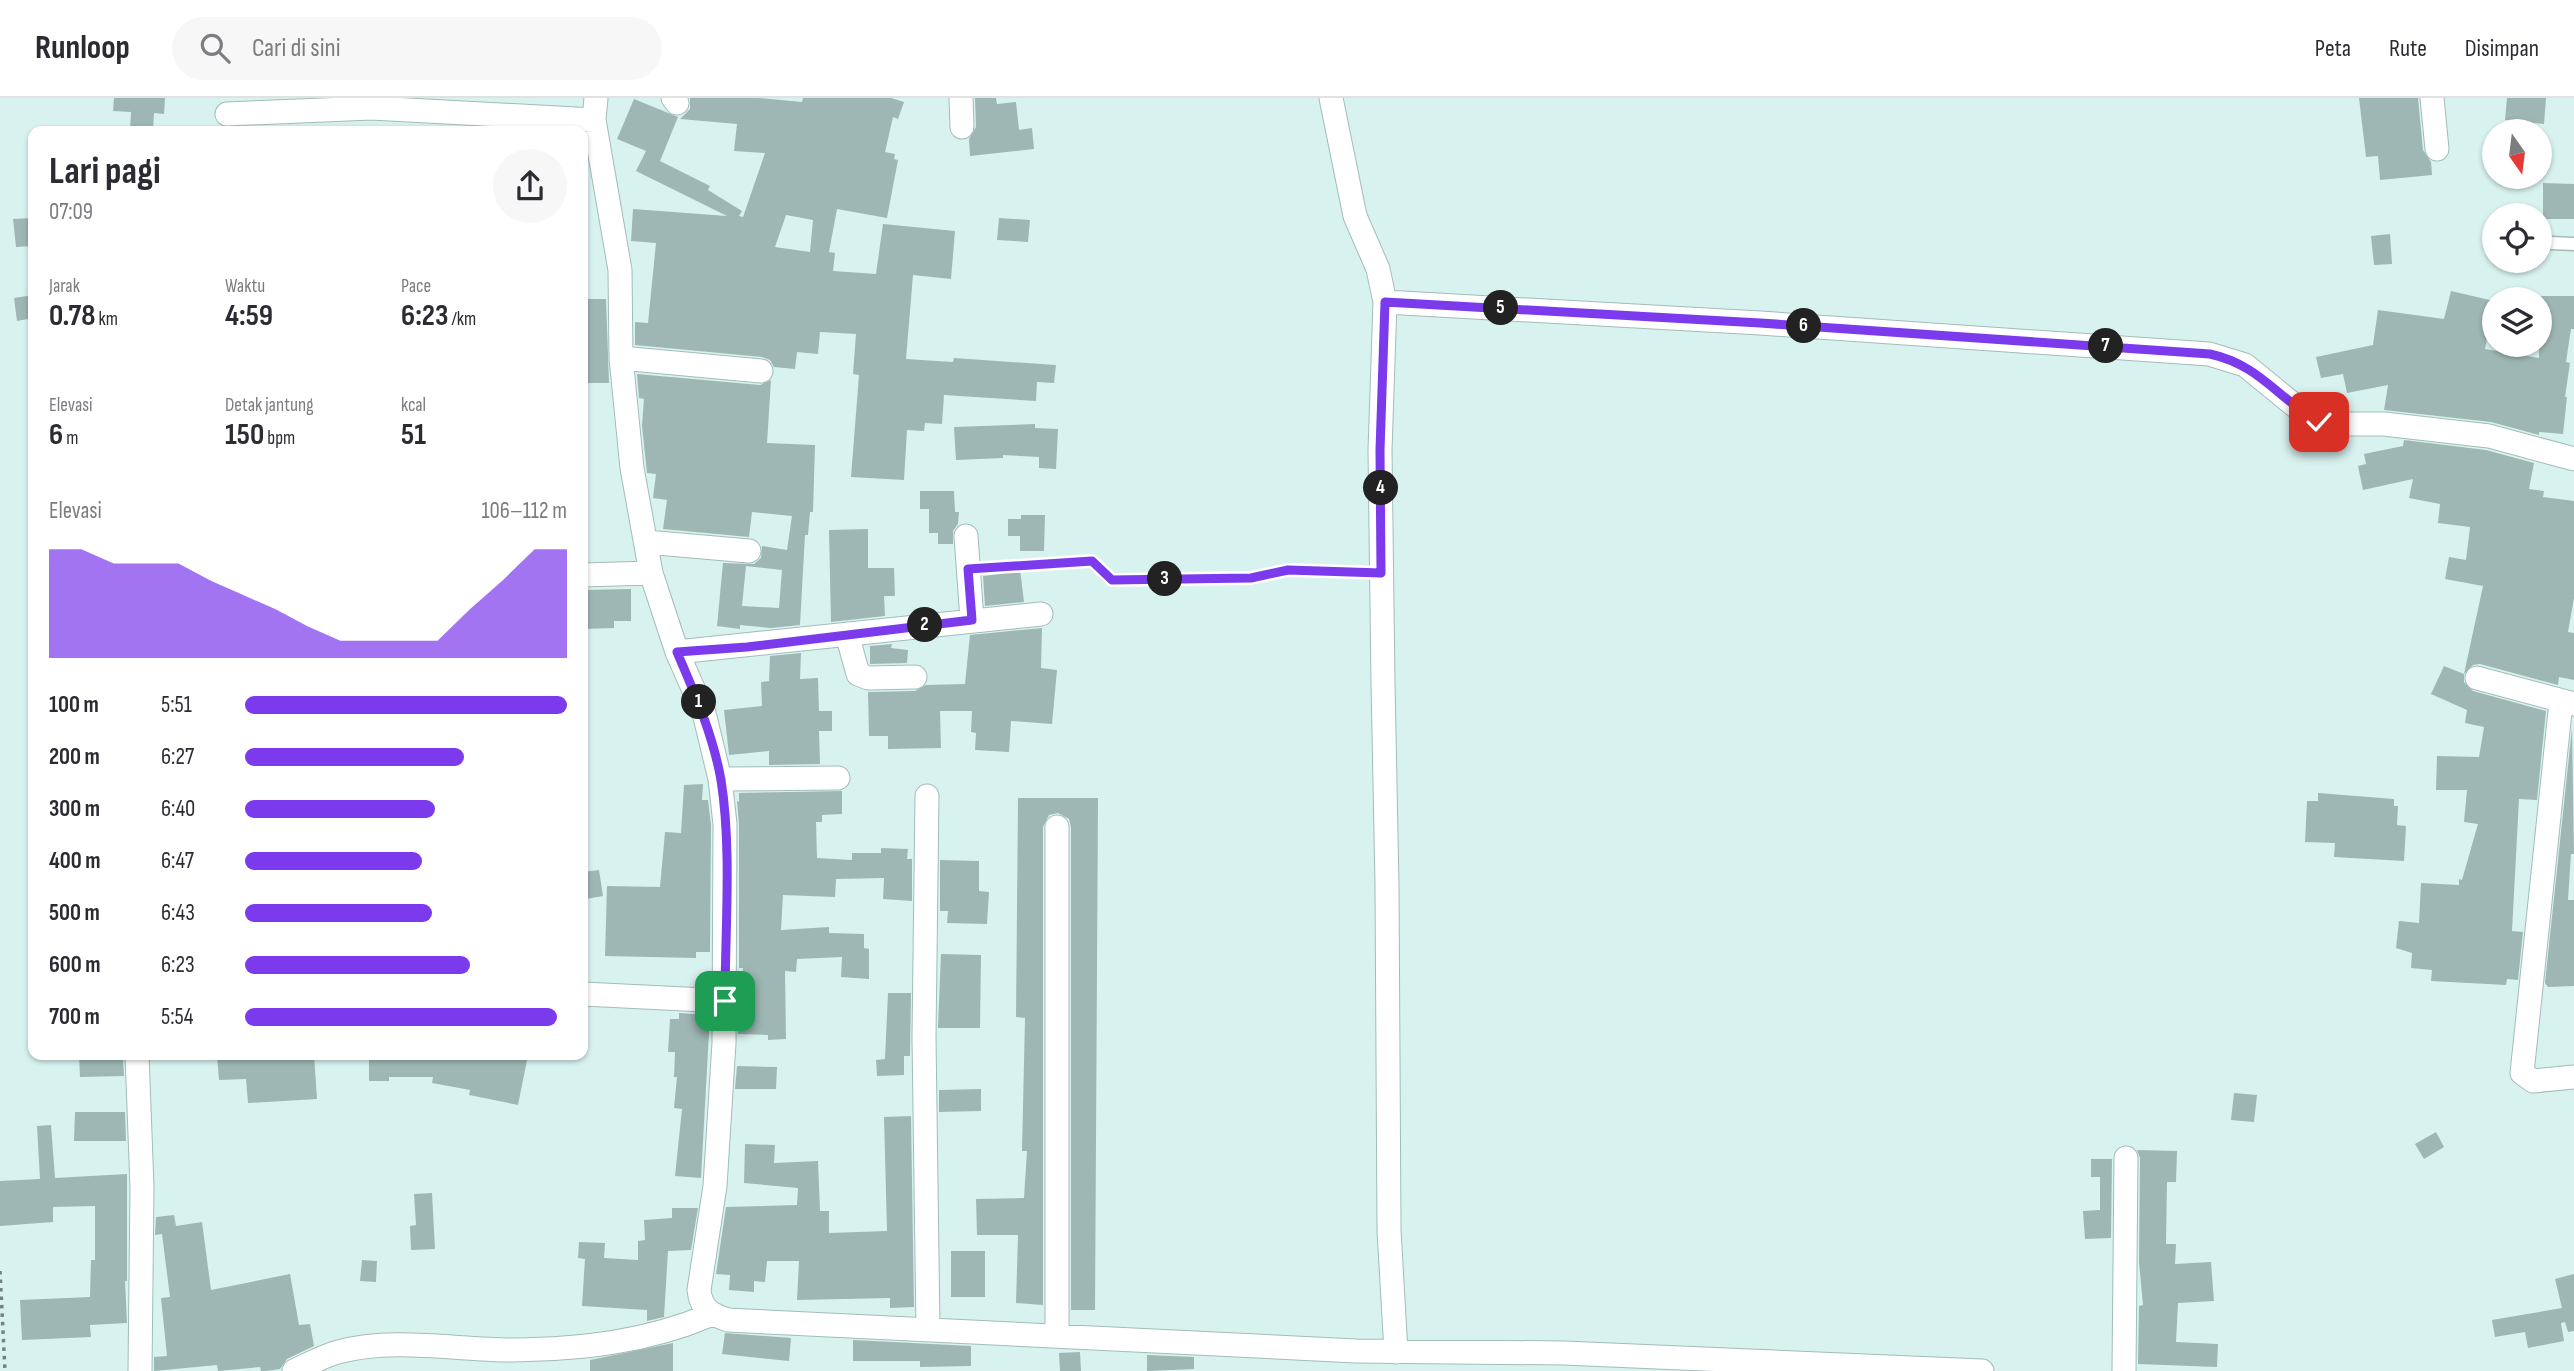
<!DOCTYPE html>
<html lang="id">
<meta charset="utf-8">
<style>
:root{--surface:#fff;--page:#f7f7f7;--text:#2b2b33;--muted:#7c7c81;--line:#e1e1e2;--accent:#7c3aed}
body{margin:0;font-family:"Sofia Sans Condensed",sans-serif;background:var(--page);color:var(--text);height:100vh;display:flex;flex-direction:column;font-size:26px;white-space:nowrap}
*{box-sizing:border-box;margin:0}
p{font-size:23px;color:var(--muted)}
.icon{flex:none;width:38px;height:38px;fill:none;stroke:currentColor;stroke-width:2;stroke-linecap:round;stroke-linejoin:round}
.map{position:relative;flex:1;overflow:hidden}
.side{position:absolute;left:28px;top:28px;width:560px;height:934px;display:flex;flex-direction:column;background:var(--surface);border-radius:14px;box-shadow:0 2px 5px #0004}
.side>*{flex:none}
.needle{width:46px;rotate:166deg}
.controls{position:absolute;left:2482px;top:21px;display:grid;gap:14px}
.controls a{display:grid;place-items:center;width:70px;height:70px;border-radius:50%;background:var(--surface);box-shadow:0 2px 5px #0004;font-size:35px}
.pin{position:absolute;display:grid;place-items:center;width:60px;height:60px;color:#fff;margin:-30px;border-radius:14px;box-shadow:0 4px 10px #0006}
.km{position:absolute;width:35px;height:35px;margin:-18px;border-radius:50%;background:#222;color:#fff;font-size:19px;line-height:35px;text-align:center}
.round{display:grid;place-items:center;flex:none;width:74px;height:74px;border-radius:37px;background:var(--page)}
.headline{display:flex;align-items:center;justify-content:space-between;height:119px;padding:0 21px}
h1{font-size:38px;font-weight:700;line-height:52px}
.metrics{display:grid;grid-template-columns:repeat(3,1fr);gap:10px;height:119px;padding:7px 21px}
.metrics div{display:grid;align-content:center}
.metrics b{font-size:30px;font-weight:700}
.metrics small{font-size:19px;font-weight:400}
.metrics p{font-size:19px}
.chart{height:196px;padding:14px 21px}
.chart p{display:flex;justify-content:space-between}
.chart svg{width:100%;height:126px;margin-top:7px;fill:var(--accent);opacity:.7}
ul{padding:0 21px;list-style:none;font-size:23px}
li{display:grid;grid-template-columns:112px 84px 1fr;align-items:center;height:52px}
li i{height:18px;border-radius:9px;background:var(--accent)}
header{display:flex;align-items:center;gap:42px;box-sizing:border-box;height:98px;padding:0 35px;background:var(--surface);border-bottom:2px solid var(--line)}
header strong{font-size:33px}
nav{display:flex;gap:38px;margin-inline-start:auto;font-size:24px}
.search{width:490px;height:63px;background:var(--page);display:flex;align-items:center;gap:18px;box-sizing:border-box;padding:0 24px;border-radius:38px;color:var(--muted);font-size:26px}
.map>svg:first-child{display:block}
</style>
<header>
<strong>Runloop</strong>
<div class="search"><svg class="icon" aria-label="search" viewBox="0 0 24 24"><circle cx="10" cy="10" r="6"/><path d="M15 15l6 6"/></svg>Cari di sini</div>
<nav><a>Peta</a><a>Rute</a><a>Disimpan</a></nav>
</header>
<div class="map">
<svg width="2574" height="1273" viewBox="0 0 2574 1273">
<rect width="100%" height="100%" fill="#d8f2f0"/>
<!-- building -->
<path fill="#9eb7b4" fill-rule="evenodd" d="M 114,0 L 165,0 L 164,16 L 154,15 L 153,33 L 130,33 L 131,14 L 113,13 Z
M 690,0 L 758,0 L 802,4 L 803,0 L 891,0 L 904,4 L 898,21 L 893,19 L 885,54 L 895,56 L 894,61 L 898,62 L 887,120 L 837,111 L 829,154 L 835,155 L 833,173 L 876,176 L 883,126 L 955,133 L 951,181 L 913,177 L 906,261 L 953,264 L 954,260 L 1056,267 L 1054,285 L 1037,284 L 1036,303 L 944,297 L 942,326 L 925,325 L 924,333 L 907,332 L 904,382 L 851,379 L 859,277 L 853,276 L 856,236 L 820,234 L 818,256 L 797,254 L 795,271 L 774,269 L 770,262 L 762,259 L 635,247 L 635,224 L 648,225 L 656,145 L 631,143 L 633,111 L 727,118 L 636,73 L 646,53 L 617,41 L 634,1 L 678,19 L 660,63 L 710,88 L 708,92 L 742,113 L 739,118 L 743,119 L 765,55 L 734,53 L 737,26 L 680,21 L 690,11 ZM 786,117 L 813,122 L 810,154 L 775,149 Z
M 975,0 L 996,0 L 997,6 L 1016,4 L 1019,32 L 1032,30 L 1034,51 L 970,58 L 969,41 L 976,29 Z
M 2359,0 L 2418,0 L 2423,52 L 2431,64 L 2432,77 L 2380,82 L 2378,58 L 2366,59 Z
M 2507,0 L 2546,0 L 2544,26 L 2505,22 Z
M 2543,85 L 2574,86 L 2574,121 L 2543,121 Z
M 33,120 L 33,148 L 16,149 L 13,121 Z
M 999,120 L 1030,122 L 1028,144 L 997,142 Z
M 2390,136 L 2392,166 L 2374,167 L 2371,138 Z
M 2451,193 L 2494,203 L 2485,251 L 2539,260 L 2539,198 L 2574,198 L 2574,231 L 2571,231 L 2566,264 L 2570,265 L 2565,299 L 2567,299 L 2563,336 L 2539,334 L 2539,337 L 2491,324 L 2384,312 L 2388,287 L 2347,295 L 2343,276 L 2321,280 L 2316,259 L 2373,247 L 2378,212 L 2444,221 Z
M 33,197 L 33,220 L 17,223 L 14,200 Z
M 587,201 L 606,201 L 609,285 L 583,285 L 583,220 L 587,220 Z
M 637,276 L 760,287 L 771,282 L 767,345 L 815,347 L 813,414 L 810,414 L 808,437 L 805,437 L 800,527 L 771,530 L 740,527 L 740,531 L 717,528 L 723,465 L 754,466 L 761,460 L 762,448 L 787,452 L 792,418 L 752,414 L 749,439 L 663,431 L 667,402 L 653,400 L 656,376 L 647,375 L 642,328 L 644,301 L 639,300 ZM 746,468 L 782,472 L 779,510 L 742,508 Z
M 1035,326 L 1035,330 L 1058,331 L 1056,371 L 1039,370 L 1039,359 L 1003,357 L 1003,360 L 956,362 L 954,329 Z
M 2404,342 L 2486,352 L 2534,365 L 2529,391 L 2544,393 L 2543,399 L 2574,403 L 2574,500 L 2568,534 L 2574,535 L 2574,582 L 2559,579 L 2558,587 L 2480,566 L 2473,567 L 2464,576 L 2483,488 L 2445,481 L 2449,459 L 2466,462 L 2470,429 L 2438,425 L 2440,406 L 2409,400 L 2413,381 L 2363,392 L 2358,368 L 2366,366 L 2364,356 L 2403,348 Z
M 920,393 L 954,393 L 955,414 L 959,414 L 958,426 L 953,433 L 953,446 L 938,446 L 938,435 L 929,435 L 929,411 L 920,411 Z
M 1021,417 L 1045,417 L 1044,453 L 1020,453 L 1020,438 L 1008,438 L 1008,421 L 1021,421 Z
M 868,431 L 868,470 L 894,470 L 895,498 L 884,498 L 885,518 L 831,524 L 829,432 Z
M 1020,471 L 1024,504 L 985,508 L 983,478 L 1000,476 L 1000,473 Z
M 631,491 L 631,523 L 614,523 L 614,530 L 583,531 L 583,492 Z
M 1042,530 L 1041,570 L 1057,572 L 1052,626 L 1011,623 L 1009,654 L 975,652 L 976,635 L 971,634 L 972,613 L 940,613 L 941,650 L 888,651 L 888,638 L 869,638 L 868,594 L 915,593 L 926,587 L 965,586 L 970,537 Z
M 892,546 L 891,550 L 908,552 L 907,565 L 870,566 L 870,548 Z
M 801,555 L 800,581 L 818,580 L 819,613 L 832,613 L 832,633 L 819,633 L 820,666 L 769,667 L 769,653 L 729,657 L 724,612 L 762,608 L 761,584 L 769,583 L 770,558 Z
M 2444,568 L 2464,576 L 2464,584 L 2473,593 L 2546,613 L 2537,702 L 2519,701 L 2512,833 L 2523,834 L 2518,882 L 2507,881 L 2506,887 L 2431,883 L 2432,872 L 2411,870 L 2412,855 L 2396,850 L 2399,823 L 2419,825 L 2421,785 L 2459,787 L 2459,781 L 2462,782 L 2478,726 L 2464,724 L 2467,692 L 2436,692 L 2437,658 L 2479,659 L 2484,629 L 2465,625 L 2467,612 L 2431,596 Z
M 2572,630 L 2574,756 L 2571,756 L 2568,802 L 2574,802 L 2574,888 L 2548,889 L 2545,885 Z
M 703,686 L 702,702 L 708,702 L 711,727 L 710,854 L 696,854 L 696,860 L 605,858 L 607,788 L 660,789 L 665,734 L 681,735 L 684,687 Z
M 842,693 L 842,716 L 822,717 L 822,724 L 816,724 L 817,760 L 852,762 L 852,755 L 881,755 L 881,750 L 908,751 L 907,761 L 912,761 L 912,803 L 883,801 L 884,780 L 836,781 L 835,799 L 783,797 L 781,832 L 829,829 L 829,835 L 864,836 L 864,850 L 869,851 L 869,881 L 841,879 L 842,859 L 797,861 L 796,874 L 785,873 L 786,941 L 768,942 L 768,937 L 738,936 L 738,919 L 741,919 L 743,870 L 739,870 L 739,726 L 737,703 L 739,704 L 739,695 Z
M 2318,695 L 2394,701 L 2394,708 L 2398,708 L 2397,727 L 2406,728 L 2404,763 L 2334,759 L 2335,745 L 2305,744 L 2307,703 L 2318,703 Z
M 1018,700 L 1098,700 L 1095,1212 L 1071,1212 L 1071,729 L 1069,721 L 1058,715 L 1049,717 L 1043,729 L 1043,1207 L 1016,1205 L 1018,1137 L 977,1137 L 976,1101 L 1024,1100 L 1027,1053 L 1022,1053 L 1025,920 L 1016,919 Z
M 940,762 L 979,763 L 979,793 L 989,794 L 987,826 L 947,825 L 948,813 L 940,813 Z
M 599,772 L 603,798 L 586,801 L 583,774 Z
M 941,856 L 981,857 L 980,930 L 938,930 Z
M 888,895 L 911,895 L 910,958 L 904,958 L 904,977 L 877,978 L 876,962 L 885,961 Z
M 679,915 L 710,917 L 701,1080 L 675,1078 L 682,1011 L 674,1010 L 677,979 L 674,979 L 675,954 L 668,954 L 670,921 L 679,921 Z
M 79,957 L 98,957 L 98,961 L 123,960 L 124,978 L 80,979 Z
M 217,957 L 314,957 L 317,1001 L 248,1005 L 246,981 L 219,982 Z
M 369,957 L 528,957 L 518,1007 L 469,997 L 470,992 L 432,985 L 433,979 L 389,979 L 389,983 L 369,983 Z
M 737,968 L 777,969 L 776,991 L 735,991 Z
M 981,991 L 981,1013 L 939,1014 L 939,992 Z
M 2234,995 L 2257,997 L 2254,1024 L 2231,1022 Z
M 75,1014 L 125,1014 L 126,1043 L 74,1043 Z
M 911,1018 L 914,1209 L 890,1210 L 890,1200 L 797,1202 L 799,1163 L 767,1163 L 765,1184 L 754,1183 L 754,1194 L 729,1192 L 730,1177 L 716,1176 L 726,1109 L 797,1107 L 798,1090 L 744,1085 L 745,1046 L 775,1047 L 774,1065 L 818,1063 L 820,1113 L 829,1113 L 829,1135 L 887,1133 L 884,1019 Z
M 51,1027 L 55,1080 L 127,1076 L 127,1183 L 125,1183 L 127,1225 L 90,1227 L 91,1239 L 22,1242 L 20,1202 L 90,1199 L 91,1162 L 95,1162 L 95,1108 L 53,1109 L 53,1124 L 0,1128 L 0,1083 L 40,1081 L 37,1028 Z
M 2436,1034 L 2444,1049 L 2424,1061 L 2415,1046 Z
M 2137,1052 L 2177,1053 L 2176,1084 L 2167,1084 L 2166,1146 L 2176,1146 L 2175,1166 L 2211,1164 L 2214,1203 L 2178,1205 L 2176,1244 L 2218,1246 L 2217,1269 L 2138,1266 L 2139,1208 L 2143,1207 L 2139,1164 L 2140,1060 Z
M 2091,1061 L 2112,1061 L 2111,1140 L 2085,1141 L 2083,1113 L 2100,1112 L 2100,1079 L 2091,1079 Z
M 432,1095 L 435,1151 L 411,1152 L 410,1128 L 416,1127 L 414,1096 Z
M 672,1110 L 698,1110 L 691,1152 L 668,1153 L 664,1219 L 647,1223 L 647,1212 L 582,1208 L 585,1161 L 578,1160 L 579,1144 L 605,1145 L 604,1160 L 638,1162 L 638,1143 L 645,1142 L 644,1122 L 672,1120 Z
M 174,1117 L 176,1128 L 202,1124 L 211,1192 L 290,1176 L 299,1227 L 310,1226 L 314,1248 L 287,1261 L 280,1271 L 266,1273 L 261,1273 L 260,1269 L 218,1273 L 217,1267 L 154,1273 L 154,1259 L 167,1258 L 161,1200 L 170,1199 L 162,1136 L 155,1137 L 156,1119 Z
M 951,1153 L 985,1153 L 985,1199 L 951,1199 Z
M 362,1162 L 377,1163 L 376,1184 L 360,1183 Z
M 2574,1176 L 2574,1233 L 2568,1234 L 2565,1224 L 2561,1225 L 2564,1243 L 2528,1250 L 2525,1234 L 2495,1239 L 2492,1222 L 2562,1210 L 2555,1181 Z
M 725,1235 L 791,1240 L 789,1263 L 722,1256 Z
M 853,1242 L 971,1248 L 971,1268 L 920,1269 L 920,1263 L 853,1263 Z
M 673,1245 L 673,1273 L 590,1273 L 590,1262 Z
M 1080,1254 L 1081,1273 L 1060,1273 L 1059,1255 Z
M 1147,1257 L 1194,1259 L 1194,1271 L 1147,1273 Z"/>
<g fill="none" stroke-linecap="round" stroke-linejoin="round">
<defs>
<path id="service" d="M 2551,145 L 2574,146"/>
<path id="minor" d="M 596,0 L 594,22 L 620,172 L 621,260 L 632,370 L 651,475 L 677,554 L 704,615 L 720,681 L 725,726 L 724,945 L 715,1088 L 699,1192 C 701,1211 710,1216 728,1222 L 1356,1253 L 1564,1255 L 1982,1273
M 673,0 L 677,5
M 961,0 L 962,29
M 1331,0 L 1355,118 L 1378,171 L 1385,204 L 1380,352 L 1383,584 L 1387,787 L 1389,1132 L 1396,1254
M 2432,0 L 2437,51
M 227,16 L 371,10 L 594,22
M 1385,204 L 1760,225 L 2209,256 L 2245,267 L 2305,316 L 2319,324 L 2332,326 L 2384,326 L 2489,338 L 2574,361
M 621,260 L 761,273
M 966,438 L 972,522
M 646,444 L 749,453
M 583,477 L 651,475
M 847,536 L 858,576 L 868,580 L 915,579
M 677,554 L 1041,516
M 2477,580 L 2574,606
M 2561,604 L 2522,975 L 2533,983 L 2574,979
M 720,681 L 838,680
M 927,698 L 924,939 L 928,1231
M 583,896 L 725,903
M 137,957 L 142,1089 L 140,1273
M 1057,1237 L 1057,729
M 294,1273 C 309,1266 323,1258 338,1254 C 394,1239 456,1252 513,1252 C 581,1251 647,1244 710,1217
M 2124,1273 L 2126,1060"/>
</defs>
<!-- service casing -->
<use href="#service" stroke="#a3bcb9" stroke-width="15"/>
<!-- minor casing -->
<use href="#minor" stroke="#a3bcb9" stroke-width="25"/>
<!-- path -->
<path stroke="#718280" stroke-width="3.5" stroke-dasharray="3.5 5" stroke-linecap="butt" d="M 990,470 L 1092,463 L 1112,482 L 1250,480 L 1288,472 L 1362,474
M 0,1173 L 5,1273"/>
<!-- service -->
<use href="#service" stroke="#fff" stroke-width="12"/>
<!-- minor -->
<use href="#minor" stroke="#fff" stroke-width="23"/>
</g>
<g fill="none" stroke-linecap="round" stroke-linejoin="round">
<defs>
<path id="route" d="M 725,903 C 725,833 732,751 721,682 C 713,637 695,596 677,554 L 747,549 L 972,522 L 968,471 L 1092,463 L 1112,482 L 1251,480 L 1288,472 L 1381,475 L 1380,352 L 1385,204 L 1760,225 L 2210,256 C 2260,267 2277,300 2319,324"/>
</defs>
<!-- route casing -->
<use href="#route" stroke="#fff" stroke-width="14"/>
<!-- route -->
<use href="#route" stroke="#7c3aed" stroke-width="9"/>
</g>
</svg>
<div class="controls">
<a><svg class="needle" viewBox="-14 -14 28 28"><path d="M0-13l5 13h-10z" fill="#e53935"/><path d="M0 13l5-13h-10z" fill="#7c7c81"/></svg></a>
<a><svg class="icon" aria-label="locate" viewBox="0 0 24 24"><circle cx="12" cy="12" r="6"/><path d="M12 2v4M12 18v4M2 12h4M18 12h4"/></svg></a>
<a><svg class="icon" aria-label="layers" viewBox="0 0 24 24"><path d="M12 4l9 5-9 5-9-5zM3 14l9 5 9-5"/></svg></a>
</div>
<div class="pin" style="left:725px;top:903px;background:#1e9e55"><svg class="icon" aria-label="arrive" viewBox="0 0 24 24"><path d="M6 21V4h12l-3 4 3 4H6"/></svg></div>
<div class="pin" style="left:2319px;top:324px;background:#d93025"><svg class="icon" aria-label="check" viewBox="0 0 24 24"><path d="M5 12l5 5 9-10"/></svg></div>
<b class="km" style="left:699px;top:604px">1</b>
<b class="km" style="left:925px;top:527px">2</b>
<b class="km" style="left:1165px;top:481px">3</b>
<b class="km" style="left:1381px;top:390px">4</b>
<b class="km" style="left:1501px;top:210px">5</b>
<b class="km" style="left:1804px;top:228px">6</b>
<b class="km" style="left:2106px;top:248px">7</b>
<section class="side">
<div class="headline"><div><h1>Lari pagi</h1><p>07:09</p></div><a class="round"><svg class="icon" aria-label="share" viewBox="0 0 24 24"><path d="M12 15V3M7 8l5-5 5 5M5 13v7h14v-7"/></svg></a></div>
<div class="metrics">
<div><p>Jarak</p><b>0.78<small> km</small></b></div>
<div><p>Waktu</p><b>4:59</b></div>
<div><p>Pace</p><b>6:23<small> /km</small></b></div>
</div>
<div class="metrics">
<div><p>Elevasi</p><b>6<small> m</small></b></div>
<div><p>Detak jantung</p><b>150<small> bpm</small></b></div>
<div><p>kcal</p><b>51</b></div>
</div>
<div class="chart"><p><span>Elevasi</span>106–112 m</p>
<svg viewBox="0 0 160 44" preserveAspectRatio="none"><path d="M0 44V6L10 6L20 11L30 11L40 11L50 17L60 22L70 27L80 33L90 38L100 38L110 38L120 38L130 27L140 17L150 6L160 6V44z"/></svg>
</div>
<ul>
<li><b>100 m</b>5:51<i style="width:100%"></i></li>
<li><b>200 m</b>6:27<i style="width:68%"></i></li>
<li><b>300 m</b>6:40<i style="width:59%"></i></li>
<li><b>400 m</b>6:47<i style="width:55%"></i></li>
<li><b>500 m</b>6:43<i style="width:58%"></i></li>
<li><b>600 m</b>6:23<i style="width:70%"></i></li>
<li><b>700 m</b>5:54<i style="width:97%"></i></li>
</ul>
</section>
</div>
